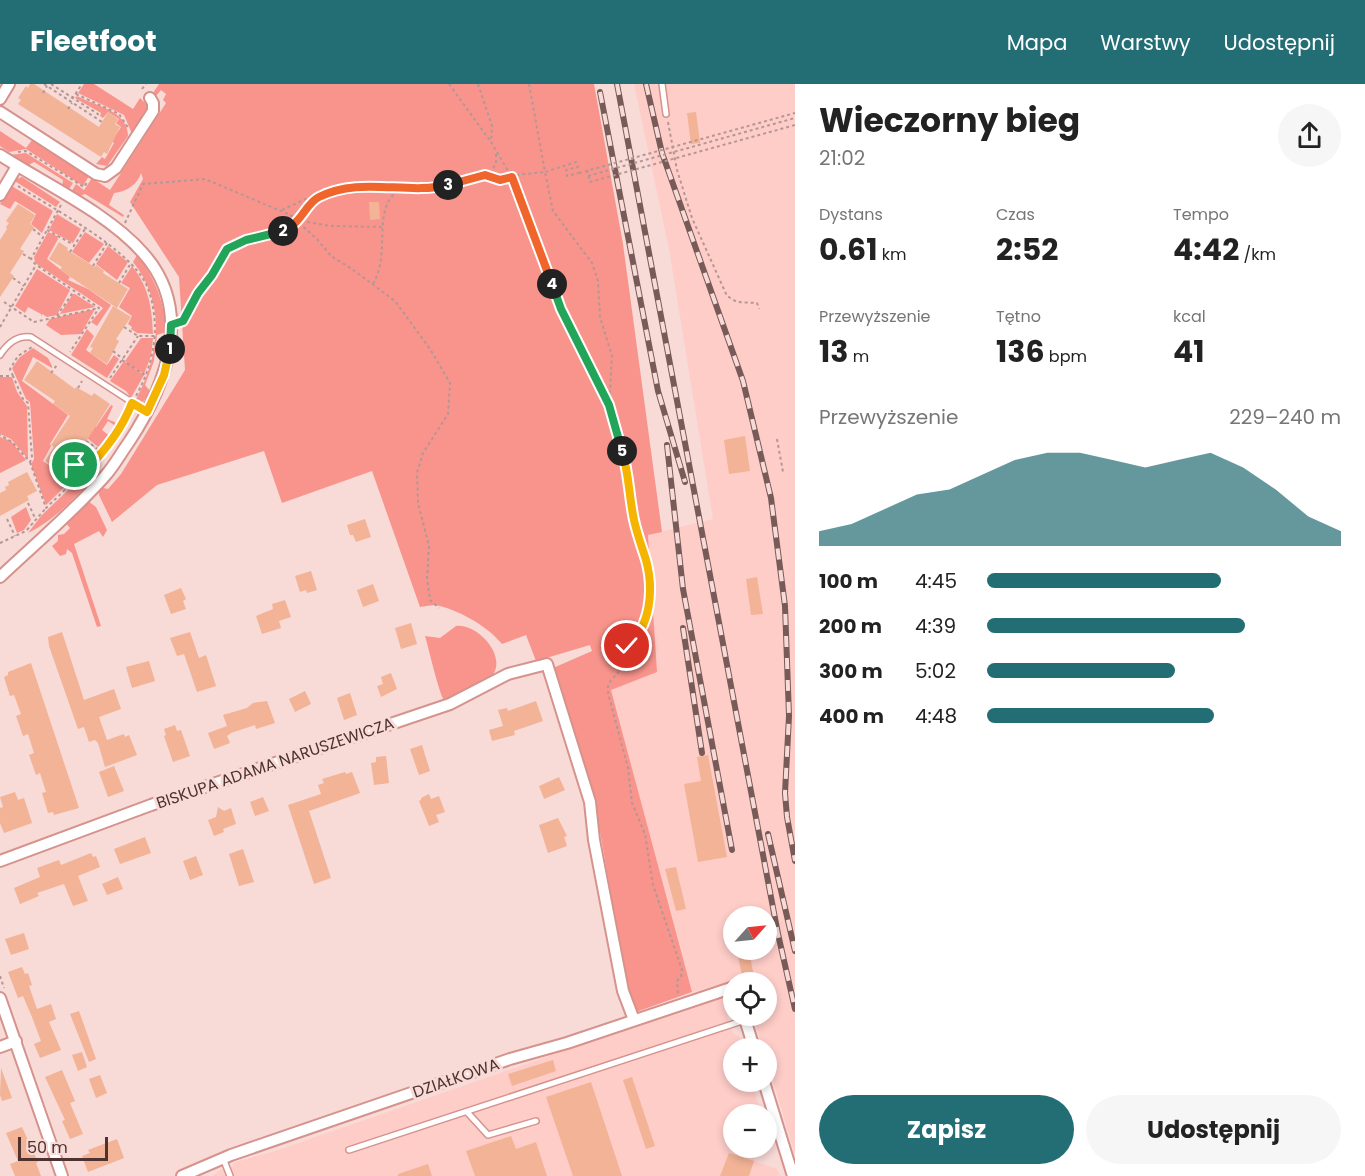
<!DOCTYPE html>
<html lang="pl">
<meta charset="utf-8">
<style>
:root{--surface:#fff;--page:#f6f6f6;--text:#222;--muted:#767676;--accent:#236d75}
body{margin:0;font-family:Poppins,sans-serif;background:var(--page);color:var(--text);height:100vh;display:flex;flex-direction:column;font-size:22px;white-space:nowrap}
*{box-sizing:border-box;margin:0}
p{font-size:20px;color:var(--muted)}
.icon{flex:none;width:33px;height:33px;fill:none;stroke:currentColor;stroke-width:2;stroke-linecap:round;stroke-linejoin:round}
.map{position:relative;flex:1;overflow:hidden}
.details{display:flex;flex-direction:column;background:var(--surface);width:570px}
.details>*{flex:none}
.needle{width:39px;rotate:63deg}
.fabs{position:absolute;left:723px;top:822px;display:grid;gap:12px}
.fabs a{display:grid;place-items:center;width:54px;height:54px;border-radius:50%;background:var(--surface);box-shadow:0 3px 9px #0003;font-size:30px}
.scale{position:absolute;left:18px;bottom:15px;width:90px;box-sizing:border-box;padding-left:6px;border:3px solid #4e322f;border-top:0;font-size:16px;line-height:21px;white-space:nowrap;color:#4e322f;-webkit-text-stroke:4px #f8dad7;paint-order:stroke}
.pin{position:absolute;display:grid;place-items:center;width:51px;height:51px;color:#fff;margin:-26px;border:3px solid #fff;border-radius:50%;box-shadow:0 2px 6px #0007}
.km{position:absolute;width:30px;height:30px;margin:-15px;border-radius:50%;background:#222;color:#fff;font-size:16px;line-height:30px;text-align:center}
.round{display:grid;place-items:center;flex:none;width:63px;height:63px;border-radius:32px;background:var(--page)}
.overview{display:flex;align-items:center;justify-content:space-between;height:102px;padding:0 24px}
h1{font-size:33px;font-weight:700;line-height:45px}
.stats{display:grid;grid-template-columns:repeat(3,1fr);gap:9px;height:102px;padding:6px 24px}
.stats div{display:grid;align-content:center}
.stats b{font-size:30px;font-weight:700}
.stats small{font-size:16px;font-weight:400}
.stats p{font-size:16px}
.chart{height:168px;padding:12px 24px}
.chart p{display:flex;justify-content:space-between}
.chart svg{width:100%;height:108px;margin-top:6px;fill:var(--accent);opacity:.7}
.primary-button{display:flex;gap:12px;margin-top:auto;padding:12px 24px}
.primary-button a{flex:1;height:69px;border-radius:36px;background:var(--accent);color:#fff;font-size:24px;font-weight:700;line-height:69px;text-align:center}
.primary-button a+a{background:var(--page);color:var(--text)}
ul{padding:0 24px;list-style:none;font-size:20px}
li{display:grid;grid-template-columns:96px 72px 1fr;align-items:center;height:45px}
li i{height:15px;border-radius:8px;background:var(--accent)}
header{display:flex;align-items:center;gap:36px;box-sizing:border-box;height:84px;padding:0 30px;background:var(--accent);color:#fff}
header strong{font-size:28px}
nav{display:flex;gap:33px;margin-inline-start:auto;font-size:21px}
main{display:flex;flex:1;min-height:0}
.map>svg:first-child{display:block}
</style>
<header>
<strong>Fleetfoot</strong>
<nav><a>Mapa</a><a>Warstwy</a><a>Udostępnij</a></nav>
</header>
<main>
<div class="map">
<svg width="795" height="1092" viewBox="0 0 795 1092">
<rect width="100%" height="100%" fill="#f8dad7"/>
<!-- built -->
<path fill="#fecdc8" fill-rule="evenodd" d="M 634,0 L 795,0 L 795,1071 L 767,977 L 766,964 L 763,964 L 753,932 L 766,932 L 766,898 L 743,898 L 741,895 L 692,908 L 611,606 L 656,587 L 648,451 L 713,435 L 669,165 ZM 734,832 L 766,832 L 766,866 L 734,866 Z
M 733,908 L 733,926 L 727,931 L 733,949 L 739,952 L 743,964 L 734,964 L 734,998 L 752,998 L 761,1030 L 734,1030 L 734,1064 L 758,1064 L 754,1077 L 777,1085 L 780,1092 L 213,1092 L 220,1086 L 233,1082 L 233,1079 L 281,1065 Z"/>
<!-- green -->
<path fill="#f9948c" d="M 84,0 L 94,0 L 133,25 L 140,14 L 146,20 L 146,26 L 132,50 L 124,31 L 78,9 Z
M 159,0 L 594,0 L 623,160 L 662,448 L 648,451 L 657,588 L 611,606 L 692,908 L 636,928 L 627,902 L 595,719 L 553,584 L 592,567 L 590,561 L 536,577 L 526,551 L 502,560 C 487,542 462,528 440,522 C 434,520 426,522 420,523 L 372,387 L 282,419 L 264,367 L 157,401 L 112,438 L 99,411 L 99,403 L 108,405 L 121,390 L 185,286 L 179,193 L 130,118 L 143,95 L 141,89 C 138,100 126,108 114,109 L 109,121 L 124,131 L 123,133 L 85,110 L 76,114 L 70,110 L 76,100 L 84,106 L 92,94 L 110,106 L 166,19 L 163,16 L 166,10 L 161,6 L 156,12 L 153,9 Z
M 77,12 C 95,22 128,26 128,52 L 107,82 L 96,80 L 102,73 L 105,75 L 114,59 L 112,57 L 121,43 L 116,39 L 119,35 L 108,28 L 103,34 L 100,32 L 101,29 L 75,14 Z
M 0,47 L 26,64 L 32,56 L 89,92 L 83,102 L 26,65 L 9,68 L 0,62 Z
M 26,69 L 73,99 L 67,108 L 62,103 L 63,96 L 34,78 L 27,82 L 9,71 Z
M 22,93 L 60,118 L 56,123 L 13,96 Z
M 10,101 L 53,127 L 42,149 L 31,140 L 36,130 L 15,117 L 10,125 L 0,120 Z
M 57,130 L 81,145 L 73,159 L 49,146 Z
M 48,148 L 57,152 L 58,155 L 47,175 L 70,193 L 68,196 L 88,205 L 111,221 L 97,242 L 91,238 L 103,224 L 35,179 L 34,173 Z
M 85,148 L 104,160 L 89,179 L 72,168 Z
M 108,162 L 128,178 L 117,196 L 96,180 Z
M 137,171 C 155,193 165,220 166,248 L 157,251 L 154,277 L 145,301 L 151,308 L 143,318 L 136,315 C 160,271 166,219 133,178 Z
M 132,182 C 149,203 152,224 153,250 L 137,249 L 131,245 L 132,243 L 128,240 L 132,232 L 119,223 L 130,204 L 121,199 Z
M 37,185 L 70,206 L 57,231 L 47,233 L 42,230 L 41,233 L 41,230 L 28,223 L 25,229 L 15,222 Z
M 73,210 L 75,210 L 95,223 L 60,230 Z
M 95,225 L 81,250 L 61,251 L 46,241 L 50,235 Z
M 87,245 L 94,252 L 86,266 L 107,281 L 114,271 L 119,275 L 107,294 L 71,271 Z
M 141,254 L 153,254 L 151,272 L 144,290 L 131,282 L 144,291 L 131,314 L 126,307 L 110,297 L 124,277 L 130,281 L 125,277 Z
M 33,264 L 48,274 L 52,282 L 52,284 L 33,273 L 22,297 L 68,331 L 50,360 L 51,362 L 43,377 L 64,391 L 70,383 L 75,384 L 80,388 L 46,421 L 31,380 L 34,375 L 30,318 L 26,315 L 12,284 L 20,273 Z
M 0,293 L 12,293 L 17,308 L 27,322 L 28,375 L 11,355 L 0,350 Z
M 111,321 L 113,322 L 107,335 L 117,339 L 124,329 L 125,330 L 117,343 L 108,337 L 102,346 L 111,353 L 102,366 L 86,353 L 93,341 L 96,343 Z
M 0,353 L 11,357 L 26,376 L 0,389 Z
M 79,359 L 98,368 L 84,384 L 73,375 Z
M 95,380 L 98,388 C 79,410 55,436 28,449 L 41,432 Z
M 88,417 L 96,423 L 107,446 L 103,453 L 99,447 L 74,460 L 101,542 L 97,543 L 72,469 L 67,465 L 66,470 L 60,472 L 52,462 L 58,457 L 58,451 L 64,450 L 70,444 L 64,437 Z
M 26,423 L 31,436 L 24,446 L 17,449 L 11,433 Z
M 456,542 C 478,539 509,574 491,593 C 482,602 457,611 444,616 C 439,610 429,565 425,552 L 440,554 Z"/>
<!-- building -->
<path fill="#f2b396" d="M 30,0 L 34,0 L 99,43 L 108,28 L 118,35 L 115,40 L 120,43 L 107,70 L 104,68 L 101,73 L 18,20 L 21,16 L 18,14 L 26,2 L 28,4 Z
M 696,28 L 700,59 L 691,60 L 687,29 Z
M 369,118 L 379,118 L 380,135 L 370,136 Z
M 18,120 L 35,131 L 30,140 L 34,143 L 20,165 L 24,167 L 10,189 L 14,192 L 0,213 L 0,156 L 7,145 L 6,143 L 9,139 L 6,137 Z
M 59,158 L 68,164 L 67,166 L 95,183 L 96,181 L 104,187 L 103,189 L 128,205 L 117,224 L 60,186 L 62,183 L 49,175 Z
M 113,222 L 131,233 L 116,255 L 119,257 L 107,280 L 90,269 L 93,264 L 90,263 Z
M 37,277 L 75,305 L 76,303 L 92,312 L 94,309 L 110,320 L 84,361 L 81,359 L 64,390 L 45,377 L 54,363 L 51,361 L 70,332 L 53,320 L 55,317 L 24,296 Z
M 745,352 L 750,387 L 729,390 L 724,356 Z
M 27,388 L 37,407 L 27,412 L 29,416 L 0,432 L 0,409 L 6,406 L 5,403 L 9,401 L 8,398 Z
M 365,435 L 371,453 L 356,458 L 353,451 L 350,451 L 347,441 Z
M 311,487 L 317,506 L 307,509 L 306,506 L 300,508 L 295,492 Z
M 757,493 L 763,530 L 751,531 L 746,495 Z
M 373,500 L 379,517 L 363,523 L 357,506 Z
M 181,504 L 186,515 L 183,517 L 186,525 L 171,530 L 164,511 Z
M 285,516 L 291,533 L 279,537 L 281,544 L 262,550 L 256,532 L 273,525 L 272,520 Z
M 411,539 L 417,560 L 401,565 L 395,544 Z
M 62,548 L 84,616 L 114,605 L 121,625 L 99,633 L 107,656 L 124,650 L 125,653 L 129,651 L 137,671 L 105,683 L 98,659 L 95,656 L 89,658 L 84,643 L 78,645 L 49,562 L 48,553 Z
M 190,548 L 199,574 L 206,571 L 216,602 L 197,608 L 184,570 L 177,572 L 170,554 Z
M 149,577 L 155,597 L 132,604 L 126,583 Z
M 31,579 L 79,724 L 54,731 L 53,728 L 48,729 L 42,709 L 46,708 L 40,689 L 36,691 L 29,671 L 34,669 L 28,650 L 23,652 L 16,632 L 21,630 L 14,611 L 10,612 L 4,593 L 8,591 L 8,588 Z
M 391,589 L 397,605 L 381,613 L 377,602 L 383,600 L 381,593 Z
M 305,607 L 311,620 L 295,628 L 289,615 Z
M 350,609 L 357,631 L 344,636 L 337,614 Z
M 267,617 L 275,639 L 256,645 L 255,641 L 231,649 L 227,652 L 230,659 L 214,665 L 208,649 L 227,642 L 223,631 L 247,624 L 253,619 Z
M 536,617 L 543,637 L 514,647 L 515,651 L 492,657 L 489,646 L 503,642 L 498,626 L 507,624 L 508,627 Z
M 175,641 L 177,647 L 181,646 L 190,672 L 173,678 L 164,652 L 166,651 L 164,645 Z
M 422,661 L 430,687 L 419,691 L 410,665 Z
M 708,671 L 727,773 L 698,778 L 684,700 L 701,697 L 697,673 Z
M 386,672 L 389,699 L 374,701 L 371,679 L 376,678 L 376,673 Z
M 114,682 L 124,707 L 108,713 L 99,688 Z
M 345,688 L 346,690 L 352,688 L 360,709 L 309,727 L 331,794 L 314,800 L 288,721 L 321,710 L 318,701 L 324,699 L 322,695 Z
M 559,693 L 565,706 L 544,715 L 539,702 Z
M 15,708 L 18,716 L 24,714 L 32,739 L 4,749 L 0,739 L 0,724 L 3,723 L 0,713 Z
M 429,710 L 431,715 L 439,712 L 445,728 L 436,731 L 439,738 L 429,742 L 419,717 L 421,716 L 421,714 Z
M 263,713 L 269,727 L 255,732 L 250,718 Z
M 218,723 L 224,727 L 231,724 L 236,740 L 223,745 L 224,748 L 214,752 L 208,736 L 216,733 Z
M 558,734 L 567,752 L 564,753 L 567,762 L 548,769 L 539,741 Z
M 145,753 L 151,769 L 120,780 L 114,765 Z
M 243,765 L 254,798 L 239,802 L 229,770 Z
M 91,769 L 93,773 L 96,772 L 100,783 L 78,792 L 88,817 L 73,822 L 64,800 L 37,809 L 39,812 L 20,820 L 14,804 L 40,793 L 37,784 L 59,776 L 61,781 Z
M 196,772 L 203,791 L 190,796 L 183,777 Z
M 676,783 L 686,825 L 676,827 L 665,785 Z
M 118,793 L 123,805 L 107,811 L 102,800 Z
M 24,849 L 29,865 L 11,871 L 5,855 Z
M 737,866 L 749,866 L 755,898 L 743,898 Z
M 22,883 L 25,890 L 28,889 L 32,901 L 29,902 L 37,925 L 51,920 L 56,935 L 49,938 L 61,966 L 40,974 L 34,960 L 41,957 L 32,933 L 23,912 L 18,914 L 8,888 Z
M 79,927 L 96,975 L 89,978 L 70,930 Z
M 82,968 L 87,983 L 78,987 L 72,971 Z
M 553,976 L 556,987 L 512,1002 L 508,990 Z
M 1,984 L 12,1014 L 2,1017 L 0,1011 Z
M 62,986 L 75,1017 L 70,1019 L 83,1050 L 70,1055 L 62,1037 L 65,1036 L 45,993 Z
M 100,991 L 107,1009 L 96,1014 L 89,995 Z
M 632,993 L 655,1062 L 646,1065 L 623,996 Z
M 591,998 L 622,1092 L 573,1092 L 546,1013 Z
M 22,1043 L 38,1078 L 36,1079 L 41,1092 L 15,1092 L 10,1080 L 18,1077 L 6,1049 Z
M 511,1052 L 516,1065 L 536,1058 L 547,1092 L 475,1092 L 466,1067 Z
M 117,1055 L 124,1074 L 88,1088 L 82,1072 L 90,1069 L 88,1066 Z
M 729,1069 L 754,1077 L 749,1092 L 720,1092 Z
M 428,1080 L 432,1092 L 398,1092 L 398,1090 Z"/>
<g fill="none" stroke-linecap="round" stroke-linejoin="round">
<defs>
<path id="service" d="M 662,0 L 666,30
M 0,271 C 7,260 17,251 31,253 L 147,328
M 467,1028 L 488,1051 L 536,1037
M 349,1066 L 745,936
M 223,1074 L 230,1092"/>
<path id="minor" d="M 0,15 L 9,0
M 0,28 L 96,90 L 105,92 L 116,84 L 153,27 L 153,19 L 150,14
M 0,71 C 45,100 108,129 143,169 C 195,227 166,302 129,358 C 121,369 114,382 105,392 C 73,428 35,460 0,493
M 0,111 L 17,82
M 0,777 L 151,721 L 450,620 L 508,590 L 547,580 L 590,718 L 594,756 L 623,907 L 634,936
M 0,914 L 62,1092
M 744,932 L 754,964
M 0,963 L 16,957
M 764,998 L 793,1092
M 182,1092 L 231,1071 L 510,975 L 567,959 L 734,903"/>
</defs>
<!-- service casing -->
<use href="#service" stroke="#d6928c" stroke-width="8"/>
<!-- minor casing -->
<use href="#minor" stroke="#d6928c" stroke-width="14"/>
<!-- path -->
<path stroke="#b49794" stroke-width="2" stroke-dasharray="3 3" stroke-linecap="butt" d="M 44,0 L 102,38
M 51,0 L 98,30 L 97,33
M 449,0 L 491,58
M 478,0 L 492,42 L 491,58 L 514,97 L 561,225 L 608,319
M 529,0 L 545,88 L 576,78 L 578,83 L 566,86 L 567,92 L 579,89
M 142,5 L 146,0
M 43,9 L 47,2
M 76,10 L 119,30 L 129,45
M 72,15 L 82,0
M 68,25 L 72,19
M 668,38 L 677,86 L 692,134 L 727,212 L 737,218 L 757,219 L 759,225
M 18,68 L 26,67 L 84,103 L 88,97
M 491,90 L 496,78 L 496,70
M 485,91 L 500,96 L 511,93
M 18,102 C 53,125 125,162 145,198 C 152,211 154,227 155,242 C 155,267 148,290 136,312
M 61,121 L 31,175 L 35,180 L 99,224 L 70,268
M 282,126 L 308,114 L 358,103 L 384,101 L 433,104 L 491,90 L 516,91 L 545,88 L 553,127 L 592,179 L 598,197 L 600,233 L 612,272 L 609,321 L 625,378 L 634,434 L 649,488 L 649,507 L 643,544 L 636,555 L 627,562 L 621,585 L 608,600 L 608,609 L 628,684 L 632,719 L 645,750 L 653,801 L 682,886 L 681,893 L 677,897 L 678,910
M 290,131 L 317,155 L 331,172 L 352,185 L 395,217 L 430,265 L 450,299 L 448,330 L 423,369 L 417,389 L 418,419 L 429,462 L 427,494 L 430,516 L 439,524
M 125,139 L 143,100 L 205,95 L 307,138 L 331,142 L 383,143
M 33,145 L 43,153
M 47,146 L 74,161
M 70,168 L 85,145
M 23,170 L 31,175
M 93,182 L 107,159
M 13,194 L 24,202
M 119,199 L 131,179
M 373,200 C 393,165 368,123 404,102
M 4,218 L 34,238 L 99,224
M 57,232 L 74,207
M 183,236 C 192,219 202,206 212,191 C 220,179 223,168 235,160 L 292,144 L 301,135 L 317,113
M 0,243 L 36,181
M 124,243 L 138,252 L 155,252
M 113,267 L 123,275
M 122,276 L 145,291
M 51,289 L 57,281
M 0,292 L 13,292 L 23,315 L 28,319 L 32,374 L 30,378 L 12,358 L 0,351
M 13,292 L 10,285 L 18,272 L 32,263
M 110,294 L 138,252
M 78,304 L 82,297
M 777,355 L 783,388
M 86,357 L 102,368
M 30,378 L 46,424 L 94,378 L 130,325
M 75,381 L 83,388
M 28,419 L 35,434
M 7,435 L 15,452
M 0,459 L 26,447 L 46,424
M 0,892 L 4,904"/>
<!-- service -->
<use href="#service" stroke="#fff" stroke-width="5"/>
<!-- minor -->
<use href="#minor" stroke="#fff" stroke-width="10"/>
<defs>
<path id="rail" d="M 617,0 L 778,850 L 795,925
M 646,0 L 662,69 L 743,297 L 771,414 L 785,522 L 789,632 L 785,709 L 787,733 L 795,777
M 600,8 L 658,307 L 685,398
M 667,361 L 683,505 L 732,766
M 683,544 L 702,669
M 768,750 L 795,867"/>
</defs>
<!-- rail casing -->
<use href="#rail" stroke="#785b58" stroke-width="6"/>
<!-- rail -->
<use href="#rail" stroke="#f8dad7" stroke-width="4" stroke-dasharray="11" stroke-linecap="butt"/>
<!-- path-bridge -->
<path stroke="#b49794" stroke-width="2" stroke-dasharray="3 3" stroke-linecap="butt" d="M 587,86 L 590,98 L 795,41
M 579,89 L 795,29
M 588,92 L 795,34"/>
</g>
<g fill="none" stroke-linecap="round" stroke-linejoin="round">
<defs>
<path id="split-1" d="M 75,381 L 84,388 C 103,369 122,345 132,319 L 147,328 L 164,291 L 170,265"/>
<path id="split-2" d="M 170,265 L 171,241 L 183,237 L 198,209 L 212,191 L 227,165 L 246,156 L 283,147"/>
<path id="split-3" d="M 283,147 C 303,138 305,120 319,113 C 360,92 406,111 448,101"/>
<path id="split-4" d="M 448,101 L 485,91 L 500,96 L 512,93 L 552,200"/>
<path id="split-5" d="M 552,200 L 561,225 L 609,321 L 622,367"/>
<path id="split-6" d="M 622,367 C 629,389 629,413 634,436 C 637,450 642,463 646,476 C 654,505 651,543 627,562"/>
</defs>
<!-- split-1 casing -->
<use href="#split-1" stroke="#fff" stroke-width="12"/>
<!-- split-2 casing -->
<use href="#split-2" stroke="#fff" stroke-width="12"/>
<!-- split-3 casing -->
<use href="#split-3" stroke="#fff" stroke-width="12"/>
<!-- split-4 casing -->
<use href="#split-4" stroke="#fff" stroke-width="12"/>
<!-- split-5 casing -->
<use href="#split-5" stroke="#fff" stroke-width="12"/>
<!-- split-6 casing -->
<use href="#split-6" stroke="#fff" stroke-width="12"/>
<!-- split-1 -->
<use href="#split-1" stroke="#f5b400" stroke-width="8"/>
<!-- split-2 -->
<use href="#split-2" stroke="#22a559" stroke-width="8"/>
<!-- split-3 -->
<use href="#split-3" stroke="#f0652b" stroke-width="8"/>
<!-- split-4 -->
<use href="#split-4" stroke="#f0652b" stroke-width="8"/>
<!-- split-5 -->
<use href="#split-5" stroke="#22a559" stroke-width="8"/>
<!-- split-6 -->
<use href="#split-6" stroke="#f5b400" stroke-width="8"/>
</g>
<g text-anchor="middle" dominant-baseline="central" stroke-width="6" stroke-linejoin="round" paint-order="stroke">
<!-- street labels -->
<g font-size="16" fill="#4e322f" stroke="#f8dad7">
<text transform="translate(275 679) rotate(-19)">BISKUPA ADAMA NARUSZEWICZA</text>
<text transform="translate(456 994) rotate(-19)">DZIAŁKOWA</text>
</g>
</g>
</svg>
<div class="fabs">
<a><svg class="needle" viewBox="-14 -14 28 28"><path d="M0-13l5 13h-10z" fill="#e53935"/><path d="M0 13l5-13h-10z" fill="#767676"/></svg></a>
<a><svg class="icon" aria-label="locate" viewBox="0 0 24 24"><circle cx="12" cy="12" r="6"/><path d="M12 2v4M12 18v4M2 12h4M18 12h4"/></svg></a>
<a>+</a>
<a>−</a>
</div>
<div class="scale">50 m</div>
<div class="pin" style="left:75px;top:381px;background:#1e9e55"><svg class="icon" aria-label="arrive" viewBox="0 0 24 24"><path d="M6 21V4h12l-3 4 3 4H6"/></svg></div>
<div class="pin" style="left:627px;top:562px;background:#d93025"><svg class="icon" aria-label="check" viewBox="0 0 24 24"><path d="M5 12l5 5 9-10"/></svg></div>
<b class="km" style="left:170px;top:265px">1</b>
<b class="km" style="left:283px;top:147px">2</b>
<b class="km" style="left:448px;top:101px">3</b>
<b class="km" style="left:552px;top:200px">4</b>
<b class="km" style="left:622px;top:367px">5</b>
</div>
<section class="details">
<div class="overview"><div><h1>Wieczorny bieg</h1><p>21:02</p></div><a class="round"><svg class="icon" aria-label="share" viewBox="0 0 24 24"><path d="M12 15V3M7 8l5-5 5 5M5 13v7h14v-7"/></svg></a></div>
<div class="stats">
<div><p>Dystans</p><b>0.61<small> km</small></b></div>
<div><p>Czas</p><b>2:52</b></div>
<div><p>Tempo</p><b>4:42<small> /km</small></b></div>
</div>
<div class="stats">
<div><p>Przewyższenie</p><b>13<small> m</small></b></div>
<div><p>Tętno</p><b>136<small> bpm</small></b></div>
<div><p>kcal</p><b>41</b></div>
</div>
<div class="chart"><p><span>Przewyższenie</span>229–240 m</p>
<svg viewBox="0 0 160 44" preserveAspectRatio="none"><path d="M0 44V38L10 35L20 29L30 23L40 21L50 15L60 9L70 6L80 6L90 9L100 12L110 9L120 6L130 12L140 21L150 32L160 38V44z"/></svg>
</div>
<ul>
<li><b>100 m</b>4:45<i style="width:66%"></i></li>
<li><b>200 m</b>4:39<i style="width:73%"></i></li>
<li><b>300 m</b>5:02<i style="width:53%"></i></li>
<li><b>400 m</b>4:48<i style="width:64%"></i></li>
</ul>
<div class="primary-button"><a>Zapisz</a><a>Udostępnij</a></div>
</section>
</main>
